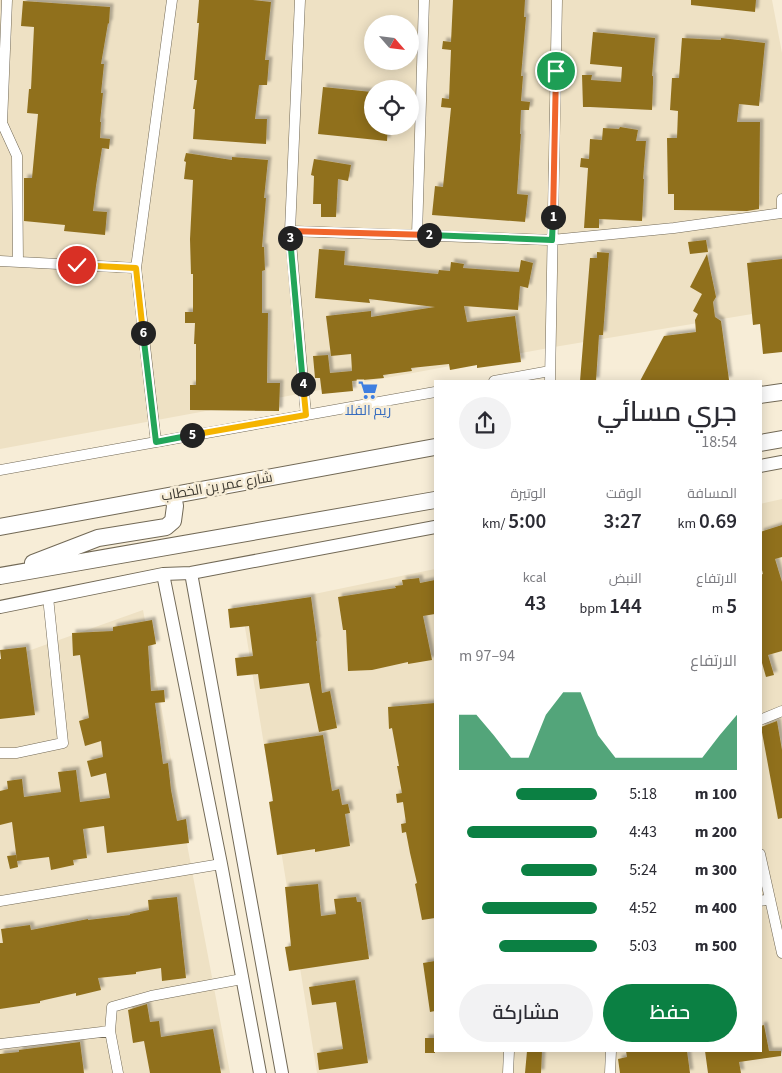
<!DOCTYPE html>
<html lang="ar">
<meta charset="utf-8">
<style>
:root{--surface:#fff;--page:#f2f2f3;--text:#2b2b33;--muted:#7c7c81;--accent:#0b8043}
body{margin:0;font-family:"Source Sans 3",Cairo,sans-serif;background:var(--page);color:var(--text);direction:rtl;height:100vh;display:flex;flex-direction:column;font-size:19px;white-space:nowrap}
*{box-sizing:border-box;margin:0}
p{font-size:16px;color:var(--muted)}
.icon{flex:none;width:28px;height:28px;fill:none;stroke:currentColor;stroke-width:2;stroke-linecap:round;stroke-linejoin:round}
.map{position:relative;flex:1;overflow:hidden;direction:ltr}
.panel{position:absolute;left:434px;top:380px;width:328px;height:672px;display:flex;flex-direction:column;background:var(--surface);border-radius:0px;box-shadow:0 2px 12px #0003;direction:rtl}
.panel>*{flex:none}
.needle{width:32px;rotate:118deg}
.tools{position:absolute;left:364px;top:15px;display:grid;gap:10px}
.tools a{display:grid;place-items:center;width:55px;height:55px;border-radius:50%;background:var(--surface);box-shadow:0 2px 12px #0003;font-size:25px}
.pin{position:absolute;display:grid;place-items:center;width:42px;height:42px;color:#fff;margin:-21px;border:2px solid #fff;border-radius:50%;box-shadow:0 1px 5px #0007}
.km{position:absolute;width:25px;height:25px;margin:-12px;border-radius:50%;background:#222;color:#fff;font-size:14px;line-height:25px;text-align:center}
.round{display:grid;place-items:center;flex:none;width:52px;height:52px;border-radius:26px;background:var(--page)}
.headline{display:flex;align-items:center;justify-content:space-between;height:85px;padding:0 25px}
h1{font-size:28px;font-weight:600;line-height:38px}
.metrics{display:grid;grid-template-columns:repeat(3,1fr);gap:8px;height:85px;padding:5px 25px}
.metrics div{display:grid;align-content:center}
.metrics b{font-size:21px;font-weight:600}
.metrics small{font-size:14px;font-weight:400}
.metrics p{font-size:14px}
.chart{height:140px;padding:10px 25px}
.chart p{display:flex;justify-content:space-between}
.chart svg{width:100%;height:90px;margin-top:5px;fill:var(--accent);opacity:.7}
.primary-button{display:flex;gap:10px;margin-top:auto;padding:10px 25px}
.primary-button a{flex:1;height:58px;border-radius:30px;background:var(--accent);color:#fff;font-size:20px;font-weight:600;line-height:58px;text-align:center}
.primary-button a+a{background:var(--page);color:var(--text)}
ul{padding:0 25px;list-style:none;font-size:16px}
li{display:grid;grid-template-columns:80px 60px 1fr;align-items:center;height:38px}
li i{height:12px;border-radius:6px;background:var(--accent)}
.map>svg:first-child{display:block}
</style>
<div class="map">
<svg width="782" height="1073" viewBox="0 0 782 1073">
<defs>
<filter id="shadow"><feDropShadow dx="3.5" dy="-3.5" stdDeviation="1" flood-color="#0004"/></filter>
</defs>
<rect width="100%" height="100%" fill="#f7edd7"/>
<!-- built -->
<path fill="#eee1c4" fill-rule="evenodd" d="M 0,0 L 772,0 L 782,53 L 782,309 L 554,347 L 0,449 ZM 372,24 L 410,24 L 410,61 L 372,61 ZM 372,89 L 410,89 L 410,126 L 372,126 Z
M 782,499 L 782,1073 L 317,1073 L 242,609 L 435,569 L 435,1051 L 760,1051 L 760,504 Z
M 143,610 L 230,1073 L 0,1073 L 0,661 Z"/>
<!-- building -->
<path fill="#90701e" filter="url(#shadow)" d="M 199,0 L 253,0 L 271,2 L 265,60 L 269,60 L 267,85 L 259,85 L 255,119 L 267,119 L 266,144 L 193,139 L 195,109 L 193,109 L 197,80 L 194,80 L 199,23 L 197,23 Z
M 453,0 L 525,0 L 524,17 L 526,17 L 521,76 L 523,76 L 521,101 L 530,102 L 529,110 L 521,110 L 520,134 L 521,134 L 517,194 L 528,195 L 525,222 L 432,215 L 435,186 L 443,187 L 451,108 L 441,107 L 442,98 L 449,99 L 451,50 L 442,49 L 443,41 L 451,42 Z
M 691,0 L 756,0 L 755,12 L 691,5 Z
M 23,1 L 110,7 L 109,24 L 108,23 L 101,64 L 104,64 L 101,93 L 103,93 L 100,122 L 101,122 L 100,138 L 110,139 L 109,149 L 102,148 L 96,186 L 93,211 L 107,212 L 105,235 L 64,231 L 65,225 L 24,221 L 24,178 L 32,178 L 38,114 L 27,113 L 29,89 L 31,89 L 34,27 L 21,26 Z
M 593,32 L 655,38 L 652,76 L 653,76 L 653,83 L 652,110 L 590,107 L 583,107 L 582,75 L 592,75 L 591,80 L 621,82 L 622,67 L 590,64 Z
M 682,38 L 721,40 L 721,38 L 765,43 L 759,106 L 739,104 L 737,122 L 760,122 L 759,209 L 747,211 L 674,210 L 674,194 L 668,194 L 667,138 L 677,138 L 678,111 L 670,110 L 672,78 L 679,78 Z
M 323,87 L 372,92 L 372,126 L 388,126 L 387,141 L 318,134 Z
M 620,127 L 638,130 L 636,141 L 646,141 L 643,179 L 644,179 L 642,221 L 599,219 L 599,228 L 584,228 L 588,168 L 580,167 L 581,158 L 589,159 L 590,139 L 602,140 L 603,128 L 619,129 Z
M 186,153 L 232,160 L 232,157 L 268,160 L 264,198 L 266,198 L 262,247 L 264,247 L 265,270 L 262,271 L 262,313 L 268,313 L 267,383 L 280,383 L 279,411 L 190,410 L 190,385 L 196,385 L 196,344 L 194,344 L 195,323 L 185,323 L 185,312 L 193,312 L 193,274 L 191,274 L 190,239 L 193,180 L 184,179 L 186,162 L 184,161 Z
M 314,159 L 351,165 L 348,181 L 338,179 L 336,217 L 321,217 L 321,204 L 313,204 L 314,176 L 311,175 Z
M 706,240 L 708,252 L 690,254 L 688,242 Z
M 319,249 L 345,251 L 344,265 L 438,274 L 439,270 L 450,271 L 451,262 L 464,264 L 463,268 L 519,272 L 521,260 L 533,263 L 528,288 L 520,286 L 518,310 L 464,306 L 467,322 L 515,316 L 521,362 L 477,368 L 477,365 L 450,370 L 449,364 L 411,368 L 412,371 L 383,375 L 384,378 L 352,381 L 353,391 L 322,394 L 320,378 L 315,378 L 313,356 L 328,355 L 330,373 L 352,371 L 351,354 L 331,356 L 326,316 L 371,311 L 371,317 L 435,307 L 369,299 L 370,303 L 315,298 Z
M 597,252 L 609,253 L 603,335 L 599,335 L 596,381 L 580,381 L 590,258 L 597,258 Z
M 707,254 L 716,297 L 713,302 L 715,317 L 721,321 L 729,380 L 717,381 L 640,381 L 664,336 L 696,332 L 695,320 L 698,314 L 693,311 L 702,294 L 690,287 Z
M 782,259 L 782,352 L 763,354 L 760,324 L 753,325 L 747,263 Z
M 782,525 L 782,557 L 775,559 L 782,582 L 782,651 L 768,655 L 774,675 L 766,677 L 760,656 L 760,575 L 763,574 L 760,562 L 760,532 Z
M 419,578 L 420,583 L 435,580 L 435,614 L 423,616 L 432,660 L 408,664 L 408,662 L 372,670 L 348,671 L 346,630 L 343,630 L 338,597 L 396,588 L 395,586 L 403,585 L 402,580 Z
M 311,597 L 317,641 L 316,641 L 322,693 L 330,691 L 337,728 L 319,732 L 309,683 L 260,689 L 258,674 L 237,676 L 235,658 L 253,656 L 249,626 L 230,628 L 228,609 Z
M 152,620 L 156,644 L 148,646 L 151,691 L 164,690 L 165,702 L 155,703 L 163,764 L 168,763 L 171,790 L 177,821 L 186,819 L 189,843 L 107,853 L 104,826 L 83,829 L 87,858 L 73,860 L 74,865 L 51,870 L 49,857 L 17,861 L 12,822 L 0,825 L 0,791 L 8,789 L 7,781 L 22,779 L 24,797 L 61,792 L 58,772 L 76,770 L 80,802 L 110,798 L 106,773 L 91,777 L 87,761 L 103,757 L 101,741 L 85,746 L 79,721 L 89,718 L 80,655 L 73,656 L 72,633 L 113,631 L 113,627 Z
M 26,647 L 35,715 L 0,719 L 0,659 L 1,659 L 0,650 Z
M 435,703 L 435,918 L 422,920 L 415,884 L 417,883 L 410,853 L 406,832 L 402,833 L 401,824 L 406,823 L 403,802 L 397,803 L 396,794 L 402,793 L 397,766 L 399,766 L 392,728 L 389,729 L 388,707 Z
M 777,721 L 782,750 L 782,818 L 778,819 L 761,727 Z
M 323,735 L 332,791 L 339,789 L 342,805 L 348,804 L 350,813 L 345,814 L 350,846 L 315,852 L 315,849 L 277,855 L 269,802 L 273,801 L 264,744 Z
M 16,855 L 18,867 L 10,869 L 7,856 Z
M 318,884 L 321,916 L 336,914 L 334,899 L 356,897 L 357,902 L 361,902 L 369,959 L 289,971 L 285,947 L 291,946 L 285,887 Z
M 177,897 L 186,978 L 162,981 L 161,968 L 136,972 L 136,974 L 98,978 L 101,990 L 76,996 L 76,993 L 40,1001 L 40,1003 L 0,1009 L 0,943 L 3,943 L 1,929 L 30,925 L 31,930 L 88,919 L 88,920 L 130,915 L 130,914 L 149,910 L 148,900 Z
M 435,961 L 435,1011 L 430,1012 L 423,963 Z
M 355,980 L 368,1063 L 319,1070 L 317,1053 L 343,1049 L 336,1002 L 312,1005 L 309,987 Z
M 147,1004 L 150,1022 L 159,1021 L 161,1037 L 213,1029 L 221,1073 L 150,1073 L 144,1041 L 133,1043 L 128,1010 Z
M 764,1025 L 769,1051 L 781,1051 L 781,1056 L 739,1062 L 741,1073 L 708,1073 L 705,1051 L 760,1051 L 760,1026 Z
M 425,1038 L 435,1038 L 435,1053 L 425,1053 Z
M 80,1042 L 84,1073 L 0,1073 L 0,1054 L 19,1052 L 19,1050 Z
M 527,1051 L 542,1051 L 541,1073 L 525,1073 Z
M 626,1051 L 687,1051 L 690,1073 L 620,1073 L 618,1059 L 627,1057 Z"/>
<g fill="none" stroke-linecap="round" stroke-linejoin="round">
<defs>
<path id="minor" d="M 300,0 L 290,231 L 306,415
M 0,123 L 2,123 L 7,0
M 2,123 L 17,156 L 18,262
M 290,231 L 552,240 L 674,228 L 782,213 L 782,199
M 417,235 L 424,0
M 0,261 L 136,268 L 172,0
M 494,381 L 550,371
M 550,381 L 557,0
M 156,442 L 435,392
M 0,470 L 156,442 L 136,268
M 760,720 L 782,711
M 0,753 L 16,753 L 63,743 L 48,597
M 760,854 L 782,953
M 0,901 L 221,864
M 760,901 L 770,899
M 110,1031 L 112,1007 L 151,996 L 242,979
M 0,1044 L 110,1031 L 118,1073
M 508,1073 L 509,1051
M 610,1073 L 611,1051"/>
<path id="tertiary" d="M 760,466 L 782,462
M 191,573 L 282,1073
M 163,574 L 221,864 L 260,1073
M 0,607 L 163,574 L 191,573 L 435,527"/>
<path id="primary" d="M 760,395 L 782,392
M 760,443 L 782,439
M 0,527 L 435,447
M 33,563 L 98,538 L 166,527 L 173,521 L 175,506 L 173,495
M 0,576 L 435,500"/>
</defs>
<!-- minor casing -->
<use href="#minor" stroke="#726956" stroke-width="11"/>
<!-- tertiary casing -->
<use href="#tertiary" stroke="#726956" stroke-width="14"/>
<!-- primary casing -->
<use href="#primary" stroke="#726956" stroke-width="18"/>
<!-- minor -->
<use href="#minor" stroke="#fff" stroke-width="10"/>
<!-- tertiary -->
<use href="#tertiary" stroke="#fff" stroke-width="12"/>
<!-- primary -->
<use href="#primary" stroke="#fff" stroke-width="16"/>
</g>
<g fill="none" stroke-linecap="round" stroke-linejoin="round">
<defs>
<path id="split-1" d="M 553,217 L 556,71"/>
<path id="split-2" d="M 429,235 L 552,240 L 553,217"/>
<path id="split-3" d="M 290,238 L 290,231 L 429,235"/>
<path id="split-4" d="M 290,238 L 303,384"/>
<path id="split-5" d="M 192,435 L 306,415 L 303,384"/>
<path id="split-6" d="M 143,333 L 156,442 L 192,435"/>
<path id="split-7" d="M 77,265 L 136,268 L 143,333"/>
</defs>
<!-- split-1 casing -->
<use href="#split-1" stroke="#fff" stroke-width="10"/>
<!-- split-2 casing -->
<use href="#split-2" stroke="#fff" stroke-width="10"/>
<!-- split-3 casing -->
<use href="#split-3" stroke="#fff" stroke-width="10"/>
<!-- split-4 casing -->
<use href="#split-4" stroke="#fff" stroke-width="10"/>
<!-- split-5 casing -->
<use href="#split-5" stroke="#fff" stroke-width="10"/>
<!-- split-6 casing -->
<use href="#split-6" stroke="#fff" stroke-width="10"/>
<!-- split-7 casing -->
<use href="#split-7" stroke="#fff" stroke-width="10"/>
<!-- split-1 -->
<use href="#split-1" stroke="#f0652b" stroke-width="6"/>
<!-- split-2 -->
<use href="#split-2" stroke="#22a559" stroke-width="6"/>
<!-- split-3 -->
<use href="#split-3" stroke="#f0652b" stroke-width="6"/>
<!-- split-4 -->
<use href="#split-4" stroke="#22a559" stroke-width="6"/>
<!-- split-5 -->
<use href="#split-5" stroke="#f5b400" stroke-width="6"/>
<!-- split-6 -->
<use href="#split-6" stroke="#22a559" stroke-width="6"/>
<!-- split-7 -->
<use href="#split-7" stroke="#f5b400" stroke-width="6"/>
</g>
<!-- icons -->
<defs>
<symbol id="supermarket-bare" viewBox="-9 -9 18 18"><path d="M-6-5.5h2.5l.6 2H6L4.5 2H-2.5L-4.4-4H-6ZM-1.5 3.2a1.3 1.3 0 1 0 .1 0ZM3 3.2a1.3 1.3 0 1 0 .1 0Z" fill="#3f7fe0" stroke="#f7edd7" stroke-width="2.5" paint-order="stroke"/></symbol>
</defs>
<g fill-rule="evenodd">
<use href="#supermarket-bare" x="354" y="376" width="28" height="28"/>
</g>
<g text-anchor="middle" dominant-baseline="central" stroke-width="5" stroke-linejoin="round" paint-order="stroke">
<!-- shop labels -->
<g font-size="14" fill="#366cbe" stroke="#f7edd7">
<text x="368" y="411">ريم الفلا</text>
</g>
<!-- street labels -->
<g font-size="14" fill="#403c33" stroke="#f7edd7">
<text transform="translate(217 487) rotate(-10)">شارع عمر بن الخطاب</text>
</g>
</g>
</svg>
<div class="tools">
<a><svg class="needle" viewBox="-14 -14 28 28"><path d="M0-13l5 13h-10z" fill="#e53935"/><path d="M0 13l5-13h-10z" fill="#7c7c81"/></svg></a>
<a><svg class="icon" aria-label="locate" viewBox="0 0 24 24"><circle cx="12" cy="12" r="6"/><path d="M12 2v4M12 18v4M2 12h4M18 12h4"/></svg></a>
</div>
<div class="pin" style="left:556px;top:71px;background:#1e9e55"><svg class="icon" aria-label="arrive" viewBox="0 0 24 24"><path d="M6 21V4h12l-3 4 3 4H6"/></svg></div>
<div class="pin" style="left:77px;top:265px;background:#d93025"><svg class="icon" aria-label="check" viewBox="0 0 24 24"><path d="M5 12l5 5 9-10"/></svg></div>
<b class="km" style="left:553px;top:217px">1</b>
<b class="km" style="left:429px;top:235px">2</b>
<b class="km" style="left:290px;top:238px">3</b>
<b class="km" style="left:303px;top:384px">4</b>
<b class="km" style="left:192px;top:435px">5</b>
<b class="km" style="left:143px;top:333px">6</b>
<section class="panel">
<div class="headline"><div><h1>جري مسائي</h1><p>18:54</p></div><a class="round"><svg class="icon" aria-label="share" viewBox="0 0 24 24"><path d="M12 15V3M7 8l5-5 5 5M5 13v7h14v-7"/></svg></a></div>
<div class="metrics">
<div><p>المسافة</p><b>0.69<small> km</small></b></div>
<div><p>الوقت</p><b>3:27</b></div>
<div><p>الوتيرة</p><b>5:00<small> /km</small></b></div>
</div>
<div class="metrics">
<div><p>الارتفاع</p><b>5<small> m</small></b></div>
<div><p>النبض</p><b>144<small> bpm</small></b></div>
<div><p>kcal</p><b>43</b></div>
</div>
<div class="chart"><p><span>الارتفاع</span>94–97 m</p>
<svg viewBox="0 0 160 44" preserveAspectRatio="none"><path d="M0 44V17L10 17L20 27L30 38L40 38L50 17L60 6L70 6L80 27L90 38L100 38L110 38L120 38L130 38L140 38L150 27L160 17V44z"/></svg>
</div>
<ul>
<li><b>100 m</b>5:18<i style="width:59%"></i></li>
<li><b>200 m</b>4:43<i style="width:94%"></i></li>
<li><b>300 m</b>5:24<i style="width:55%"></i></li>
<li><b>400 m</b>4:52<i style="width:83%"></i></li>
<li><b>500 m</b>5:03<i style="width:71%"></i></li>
</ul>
<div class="primary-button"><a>حفظ</a><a>مشاركة</a></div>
</section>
</div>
